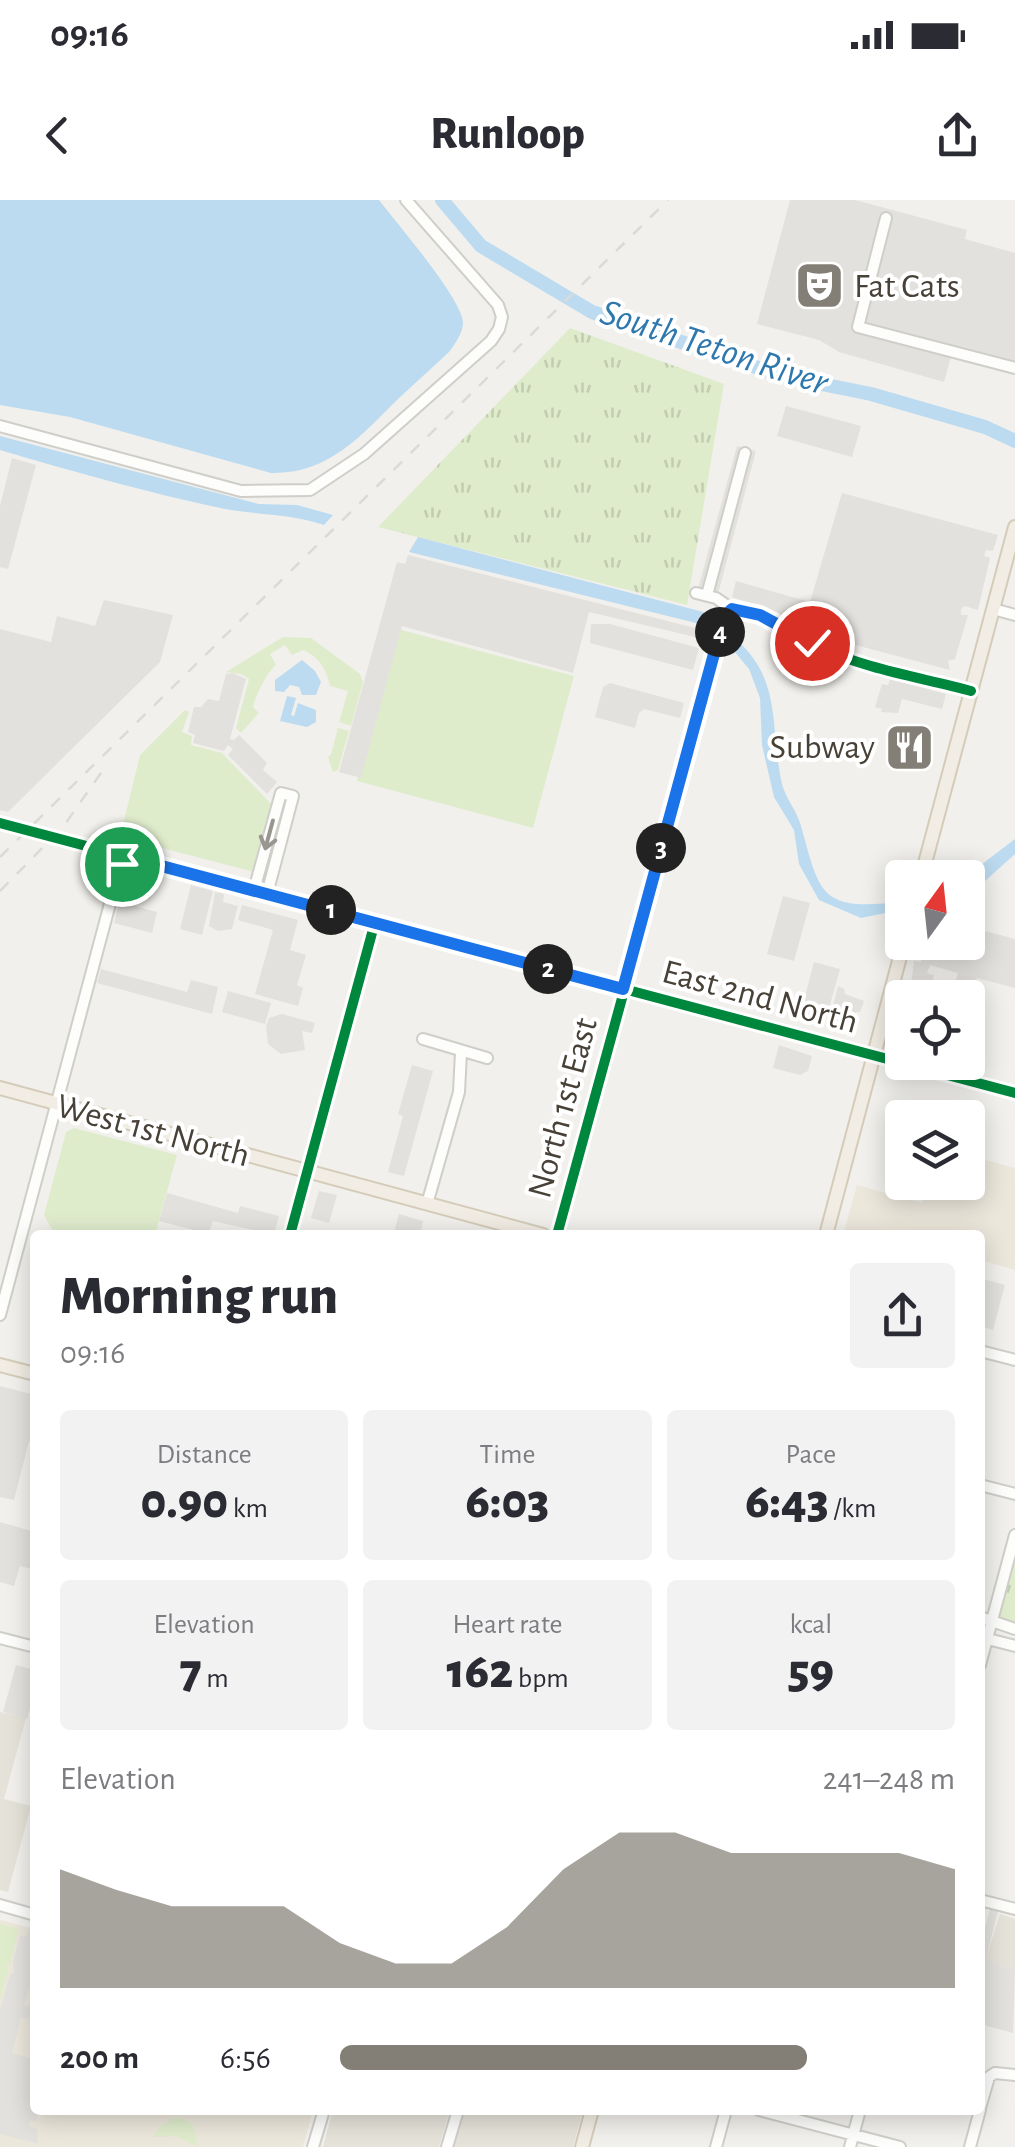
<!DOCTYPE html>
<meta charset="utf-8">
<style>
:root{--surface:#fff;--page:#f2f2f3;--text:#2b2b33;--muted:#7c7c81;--accent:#837e76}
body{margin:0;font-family:"Alegreya Sans",sans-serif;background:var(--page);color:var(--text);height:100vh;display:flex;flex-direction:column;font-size:38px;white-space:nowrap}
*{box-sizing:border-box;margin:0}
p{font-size:32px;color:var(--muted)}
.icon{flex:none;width:55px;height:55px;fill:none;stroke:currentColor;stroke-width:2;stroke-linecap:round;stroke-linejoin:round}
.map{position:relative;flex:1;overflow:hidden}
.drawer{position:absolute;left:30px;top:1030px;width:955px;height:885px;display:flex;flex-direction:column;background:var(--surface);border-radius:10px;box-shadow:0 5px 25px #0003}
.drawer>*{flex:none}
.needle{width:65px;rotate:15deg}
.buttons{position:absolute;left:885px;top:660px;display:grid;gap:20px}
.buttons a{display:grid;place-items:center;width:100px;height:100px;border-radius:10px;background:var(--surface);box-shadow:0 5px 25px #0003;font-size:50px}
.pin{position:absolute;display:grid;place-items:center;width:85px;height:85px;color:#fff;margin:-42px;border:5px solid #fff;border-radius:50%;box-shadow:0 2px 10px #0007}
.km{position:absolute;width:50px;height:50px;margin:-25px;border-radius:50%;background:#222;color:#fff;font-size:28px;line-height:50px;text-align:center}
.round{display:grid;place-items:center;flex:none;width:105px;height:105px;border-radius:10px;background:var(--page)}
.headline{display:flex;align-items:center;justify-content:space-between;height:170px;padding:0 30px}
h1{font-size:55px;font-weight:800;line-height:75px}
.stats{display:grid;grid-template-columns:repeat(3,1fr);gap:15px;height:170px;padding:10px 30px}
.stats div{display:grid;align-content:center;border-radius:10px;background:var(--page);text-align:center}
.stats b{font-size:50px;font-weight:800}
.stats small{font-size:28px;font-weight:400}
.stats p{font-size:28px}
.chart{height:280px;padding:20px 30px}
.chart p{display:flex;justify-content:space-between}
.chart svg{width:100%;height:180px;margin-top:10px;fill:var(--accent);opacity:.7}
ul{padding:0 30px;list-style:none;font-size:32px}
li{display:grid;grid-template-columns:160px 120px 1fr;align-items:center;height:75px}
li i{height:25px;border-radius:12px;background:var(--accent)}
.status{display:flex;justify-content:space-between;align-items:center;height:70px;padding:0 50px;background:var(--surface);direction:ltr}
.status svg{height:28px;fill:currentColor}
header{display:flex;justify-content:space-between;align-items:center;height:130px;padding:0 30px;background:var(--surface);font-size:45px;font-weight:800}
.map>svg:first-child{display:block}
</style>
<div class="status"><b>09:16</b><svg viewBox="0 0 49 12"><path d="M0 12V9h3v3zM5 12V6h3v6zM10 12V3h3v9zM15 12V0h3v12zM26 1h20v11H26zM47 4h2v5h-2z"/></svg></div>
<header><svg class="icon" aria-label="back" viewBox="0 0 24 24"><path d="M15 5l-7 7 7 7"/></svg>Runloop<svg class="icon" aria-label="share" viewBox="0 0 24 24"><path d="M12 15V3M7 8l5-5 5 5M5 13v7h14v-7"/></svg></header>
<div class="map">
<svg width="1015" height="1947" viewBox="0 0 1015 1947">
<defs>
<pattern id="park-tufts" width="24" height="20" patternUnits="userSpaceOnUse" patternTransform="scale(2.5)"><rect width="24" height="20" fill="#dfeccc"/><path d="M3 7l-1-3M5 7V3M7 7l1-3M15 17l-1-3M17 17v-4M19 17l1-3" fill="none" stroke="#c1ccb0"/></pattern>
</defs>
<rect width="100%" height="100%" fill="#f1f0ec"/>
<!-- residential -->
<path fill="#e5e2d9" d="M 0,1512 L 26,1518 L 4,1599 L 31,1606 L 8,1692 L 0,1690 Z
M 1000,1714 L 1015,1719 L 1015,1769 L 991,1762 L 987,1755 Z
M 333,1910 L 450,1910 L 439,1947 L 323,1947 Z
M 464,1910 L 583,1910 L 573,1947 L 454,1947 Z"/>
<!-- education -->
<path fill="#ece7db" d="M 982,959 L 1015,968 L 1015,1070 L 980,1060 L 980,1035 L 843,1035 L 857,985 L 922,1003 L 928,983 L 975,982 Z
M 0,1720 L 35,1729 L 35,1910 L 313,1910 L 303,1947 L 0,1947 Z"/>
<!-- green -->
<path fill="#dfeccc" d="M 398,429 L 574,476 L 533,628 L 357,581 Z
M 283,437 L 311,438 L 360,474 L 363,482 L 351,526 L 339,522 L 348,491 L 330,486 C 327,471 319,456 303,450 L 292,455 L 285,445 L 270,454 L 276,465 C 267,472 255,497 253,507 L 259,513 L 241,533 L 236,528 L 249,479 L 241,474 L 226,472 Z
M 185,510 L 189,512 L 182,532 L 192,536 L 191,545 L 222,553 L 272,605 L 254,672 L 120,637 L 140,555 Z
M 338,528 L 349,531 L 338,570 L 333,572 L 328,557 L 331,554 Z
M 74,928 L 177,955 L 155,1035 L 55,1035 L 44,1015 L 66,932 Z
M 0,1723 L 18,1730 L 10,1763 L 7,1763 L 8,1770 L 0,1800 Z
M 174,1918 L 183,1919 L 193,1925 L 198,1947 L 176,1936 L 153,1937 L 162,1925 Z"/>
<!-- park -->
<path fill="url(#park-tufts)" d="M 570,128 L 724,184 L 687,405 L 378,327 Z
M 1015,1336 L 1015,1429 L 992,1422 Z"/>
<!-- parking -->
<path fill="#e3e1dd" d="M 790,0 L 855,0 L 967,30 L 965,39 L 1015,53 L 1015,175 L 951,157 L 944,182 L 839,152 L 819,140 L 757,124 Z
M 786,206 L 861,226 L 852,257 L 777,236 Z
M 737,246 L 756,251 L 718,394 L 698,389 Z
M 12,258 L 36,265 L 8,369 L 0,367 L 0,306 Z
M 842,293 L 998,335 L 993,351 L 986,350 L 984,356 L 990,358 L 978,410 L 964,406 L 961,410 L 961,415 L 968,415 L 955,459 L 948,461 L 950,470 L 825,437 L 774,411 L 732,397 L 736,381 L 810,402 Z
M 408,355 L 707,431 L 704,439 L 589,412 L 573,473 L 402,426 L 361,578 L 339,572 L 397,362 L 405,364 Z
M 104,400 L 173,415 L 160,462 L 8,612 L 0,610 L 0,429 L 51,442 L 57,416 L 95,426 Z
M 591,424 L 610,424 L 699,448 L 693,470 L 590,443 Z
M 233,473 L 246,479 L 230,539 L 234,540 L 239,535 L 267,563 L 263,570 L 277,582 L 267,594 L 228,555 L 233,549 L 228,545 L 224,551 L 193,543 L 195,535 L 188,532 L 194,507 L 201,507 L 208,499 L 219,501 L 226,474 Z
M 890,479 L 946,494 L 942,509 L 902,499 L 898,513 L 881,512 L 882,509 L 875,507 L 882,484 L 888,485 Z
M 610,483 L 684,503 L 680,518 L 644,509 L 639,513 L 635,528 L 595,517 L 603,487 Z
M 191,685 L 213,691 L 202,735 L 180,729 Z
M 215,692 L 224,694 L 223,702 L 238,706 L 232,729 L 218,731 L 209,726 Z
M 783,696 L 810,703 L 794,761 L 767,754 Z
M 119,702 L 157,712 L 152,733 L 114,723 Z
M 242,705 L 298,720 L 290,750 L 306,755 L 297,785 L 303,788 L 298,806 L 255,794 L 273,730 L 238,720 Z
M 978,729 L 1015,739 L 1015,788 L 977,778 L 968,815 L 968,798 L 951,797 L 958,773 L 930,765 L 927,773 L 934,775 L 929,797 L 905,797 L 906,791 L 910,791 L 914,761 L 921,762 L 922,756 L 917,754 L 920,743 L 971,745 Z
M 814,762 L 840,769 L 824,826 L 799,819 Z
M 101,769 L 187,792 L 191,780 L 218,787 L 212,814 L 97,783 Z
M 838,786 L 844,789 L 845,794 L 864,801 L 860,812 L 856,812 L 850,832 L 828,826 Z
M 228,791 L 271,803 L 265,824 L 222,812 Z
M 282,814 L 315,823 L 312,833 L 302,831 L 305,850 L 281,854 L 268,844 L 266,826 L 269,818 Z
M 779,845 L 812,856 L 808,871 L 800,875 L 773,868 Z
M 412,865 L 433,871 L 404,976 L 388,972 L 403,916 L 398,914 Z
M 319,991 L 337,995 L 329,1023 L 311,1018 Z
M 167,993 L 238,1013 L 240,1006 L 279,1016 L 274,1035 L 213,1021 L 208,1035 L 193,1035 L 194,1030 L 159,1021 Z
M 399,1014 L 423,1021 L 420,1035 L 394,1033 Z
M 980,1078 L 1005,1085 L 993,1130 L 980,1126 Z
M 0,1186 L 35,1195 L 35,1242 L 29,1241 L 14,1300 L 0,1297 Z
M 0,1322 L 35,1332 L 35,1370 L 20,1366 L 14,1386 L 0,1382 Z
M 16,1465 L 35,1470 L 35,1489 L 27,1519 L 3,1512 Z
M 990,1709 L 998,1711 L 987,1755 L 991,1762 L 1015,1769 L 1013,1833 L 980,1824 L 980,1746 Z
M 29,1730 L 35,1731 L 35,1765 L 24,1805 L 32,1807 L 28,1819 L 21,1818 L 12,1853 L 35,1860 L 35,1910 L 39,1910 L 36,1922 L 30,1920 L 29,1926 L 37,1929 L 38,1944 L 0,1934 L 0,1810 L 10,1774 L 14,1772 L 13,1761 L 20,1736 L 26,1737 Z"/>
<!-- water -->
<path fill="#bcdbf0" d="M 0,0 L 379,0 C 395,21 465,102 463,124 C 462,134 455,144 449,152 C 432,168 414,184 397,200 C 360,237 328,274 271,273 L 70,217 L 0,205 Z
M 0,236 L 259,304 L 297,305 L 333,315 L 324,325 C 293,314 258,315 225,309 C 149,293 74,272 0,250 Z
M 418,337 L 711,414 L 708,426 L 409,352 Z
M 732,436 C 784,478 769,527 782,584 C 786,599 797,611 801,626 C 820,694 820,711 898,702 L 895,711 L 861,718 L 819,700 L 799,664 L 794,630 L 774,597 L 762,545 L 760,498 L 749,469 L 730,446 Z
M 302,460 L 315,471 L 321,482 L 316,495 L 302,495 L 299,487 L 290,485 L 284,492 L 275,491 L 275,480 Z
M 287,496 L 296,498 L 291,515 L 294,516 L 298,503 L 316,510 L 316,522 L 307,527 L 280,521 Z
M 1015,639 L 1015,654 L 985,681 L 968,689 L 965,677 Z"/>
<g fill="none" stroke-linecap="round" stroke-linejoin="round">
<!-- river -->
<path stroke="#bcdbf0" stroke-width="14" d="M 442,0 L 481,46 L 592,112 L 782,176 L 871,194 L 985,227 L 1015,241"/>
<defs>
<path id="minor" d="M 886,18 L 858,127 L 1015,168
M 0,226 L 241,291 L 310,290 L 364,254 L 491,141 L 499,129 L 502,117 L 498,105 L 406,0
M 696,393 L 716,398 L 732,409
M 707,395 L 745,253
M 993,409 L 1015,415
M 0,623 L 1015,893
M 254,690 L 281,593 L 293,596 L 267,694
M 423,839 L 487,858
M 427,1004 L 459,892 L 461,852
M 290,1035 L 375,722
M 557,1035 L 728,412 C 759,403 794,434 820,447 C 864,469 924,478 971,491
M 0,1115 L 123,655
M 980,1151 L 1015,1160
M 980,1285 L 1015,1294
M 980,1417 L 1015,1429
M 980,1437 L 1015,1446
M 0,1438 L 35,1447
M 980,1465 L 1015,1335
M 980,1700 L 1015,1709
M 0,1705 L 35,1715
M 980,1908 L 989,1877 L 995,1873 L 1015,1875
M 759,1910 L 900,1947
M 313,1947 L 324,1910
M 447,1947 L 458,1910
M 716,1947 L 726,1910
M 850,1947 L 860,1910
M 970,1947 L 980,1910"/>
<path id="major" d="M 921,678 L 1015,327
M 0,888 L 543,1035
M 826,1035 L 904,742
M 0,1165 L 35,1174
M 582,1947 L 592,1910"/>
</defs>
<!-- minor casing -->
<use href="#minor" stroke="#cfcec9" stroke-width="14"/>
<!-- major casing -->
<use href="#major" stroke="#d4ccb9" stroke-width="16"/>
<!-- minor -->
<use href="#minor" stroke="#fdfdfc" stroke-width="10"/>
<!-- major -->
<use href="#major" stroke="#f2ede4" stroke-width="12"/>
<!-- rail -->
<path stroke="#dadad9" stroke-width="2.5" stroke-dasharray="12 12" stroke-linecap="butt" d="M 0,657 L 668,0
M 0,691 L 63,627 L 101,573"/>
<defs>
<path id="cycleway" d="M 0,623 L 1015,893
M 290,1035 L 375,722
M 557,1035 L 728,412 C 759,403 794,434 820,447 C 864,469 924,478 971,491"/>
</defs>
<!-- cycleway casing -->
<use href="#cycleway" stroke="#fff" stroke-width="16"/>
<!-- cycleway -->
<use href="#cycleway" stroke="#00873e" stroke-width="10"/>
</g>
<!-- one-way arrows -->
<defs><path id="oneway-shaft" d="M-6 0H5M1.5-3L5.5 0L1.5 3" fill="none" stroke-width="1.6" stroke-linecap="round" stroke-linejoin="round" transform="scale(2.5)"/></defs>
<use stroke="#999690" href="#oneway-shaft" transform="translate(269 635) rotate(105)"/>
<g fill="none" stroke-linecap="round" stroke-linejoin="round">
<defs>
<path id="route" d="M 122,664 L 124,656 L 623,789 L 724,417 L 732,409 L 760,415 L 812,443"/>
</defs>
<!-- route casing -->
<use href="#route" stroke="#fff" stroke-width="20"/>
<!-- route -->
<use href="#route" stroke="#1a73e8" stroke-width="12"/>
</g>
<!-- icons -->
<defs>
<symbol id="theatre-square" viewBox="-11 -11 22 22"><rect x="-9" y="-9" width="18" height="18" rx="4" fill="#837e76" stroke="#fff"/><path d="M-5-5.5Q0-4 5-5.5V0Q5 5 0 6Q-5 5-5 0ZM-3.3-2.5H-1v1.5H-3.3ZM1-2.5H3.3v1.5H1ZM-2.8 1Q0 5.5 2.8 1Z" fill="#fff"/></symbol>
<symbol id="restaurant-square" viewBox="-11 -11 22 22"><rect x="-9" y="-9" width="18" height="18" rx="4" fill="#837e76" stroke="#fff"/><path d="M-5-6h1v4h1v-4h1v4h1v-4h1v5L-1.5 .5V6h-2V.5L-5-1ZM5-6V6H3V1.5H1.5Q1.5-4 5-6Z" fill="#fff"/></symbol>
</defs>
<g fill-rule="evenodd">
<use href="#theatre-square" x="792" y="58" width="55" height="55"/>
<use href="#restaurant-square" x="882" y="520" width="55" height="55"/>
</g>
<g text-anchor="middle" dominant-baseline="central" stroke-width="8" stroke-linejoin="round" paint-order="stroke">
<!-- poi labels -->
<g font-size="35" fill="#484137" stroke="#fff" text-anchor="start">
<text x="854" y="86">Fat Cats</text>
<text x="875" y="547" text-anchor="end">Subway</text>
</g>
<!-- street labels -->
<g font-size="35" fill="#484137" stroke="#fff">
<text transform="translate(760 797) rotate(15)">East 2nd North</text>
<text transform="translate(563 908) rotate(-75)">North 1st East</text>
<text transform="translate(153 931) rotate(15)">West 1st North</text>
</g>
<!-- water labels -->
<g font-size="38" font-style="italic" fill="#2e78ae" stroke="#fff">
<text transform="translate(714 148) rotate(18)">South Teton River</text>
</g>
</g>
</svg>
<div class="buttons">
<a><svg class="needle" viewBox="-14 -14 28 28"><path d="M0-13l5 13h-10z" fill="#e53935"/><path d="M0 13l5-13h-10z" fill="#7c7c81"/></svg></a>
<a><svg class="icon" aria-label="locate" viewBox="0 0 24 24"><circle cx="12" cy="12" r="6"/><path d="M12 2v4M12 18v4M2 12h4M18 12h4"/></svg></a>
<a><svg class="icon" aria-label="layers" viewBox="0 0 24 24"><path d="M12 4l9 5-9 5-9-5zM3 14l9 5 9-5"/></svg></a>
</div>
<div class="pin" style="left:122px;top:664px;background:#1e9e55"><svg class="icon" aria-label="arrive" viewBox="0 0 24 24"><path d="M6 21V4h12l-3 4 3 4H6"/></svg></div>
<div class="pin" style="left:812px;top:443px;background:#d93025"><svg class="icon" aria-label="check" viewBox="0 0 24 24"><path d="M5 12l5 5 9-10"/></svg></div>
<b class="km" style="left:331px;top:710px">1</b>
<b class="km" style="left:548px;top:769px">2</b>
<b class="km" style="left:661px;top:648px">3</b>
<b class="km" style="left:720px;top:432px">4</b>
<section class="drawer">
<div class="headline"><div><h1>Morning run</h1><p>09:16</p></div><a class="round"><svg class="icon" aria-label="share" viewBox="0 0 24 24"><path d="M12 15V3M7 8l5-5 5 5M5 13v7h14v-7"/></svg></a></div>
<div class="stats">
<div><p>Distance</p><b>0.90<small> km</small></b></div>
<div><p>Time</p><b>6:03</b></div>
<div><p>Pace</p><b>6:43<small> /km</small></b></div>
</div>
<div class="stats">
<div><p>Elevation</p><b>7<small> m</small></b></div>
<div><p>Heart rate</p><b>162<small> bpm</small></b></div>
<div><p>kcal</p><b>59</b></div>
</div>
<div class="chart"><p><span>Elevation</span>241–248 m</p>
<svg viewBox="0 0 160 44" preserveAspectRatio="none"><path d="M0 44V15L10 20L20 24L30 24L40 24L50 33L60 38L70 38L80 29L90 15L100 6L110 6L120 11L130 11L140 11L150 11L160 15V44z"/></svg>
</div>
<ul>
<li><b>200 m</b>6:56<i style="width:76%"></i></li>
</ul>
</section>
</div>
